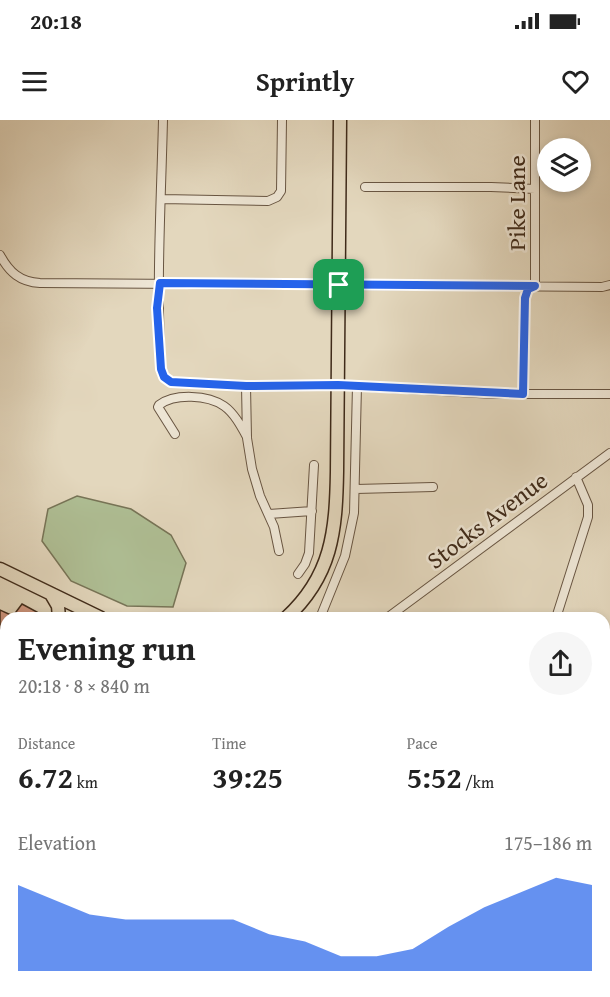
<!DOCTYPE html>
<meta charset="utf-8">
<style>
:root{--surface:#fff;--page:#f6f6f6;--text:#222;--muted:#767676;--accent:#2563eb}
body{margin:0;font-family:"Gentium Book Plus",serif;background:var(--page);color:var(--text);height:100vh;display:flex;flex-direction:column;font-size:22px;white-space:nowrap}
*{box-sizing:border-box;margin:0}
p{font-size:20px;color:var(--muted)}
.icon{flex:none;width:33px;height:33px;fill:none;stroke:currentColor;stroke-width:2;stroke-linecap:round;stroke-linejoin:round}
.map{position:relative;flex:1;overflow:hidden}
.drawer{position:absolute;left:0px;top:492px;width:610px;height:386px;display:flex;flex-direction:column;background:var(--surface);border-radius:18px 18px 0 0;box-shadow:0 3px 9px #0003}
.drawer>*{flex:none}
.controls{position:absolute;left:537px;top:18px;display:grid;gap:12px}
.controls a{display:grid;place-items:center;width:54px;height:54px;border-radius:50%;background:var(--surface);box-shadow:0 3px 9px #0003;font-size:30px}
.pin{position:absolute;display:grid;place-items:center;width:51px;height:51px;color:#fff;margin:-26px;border-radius:12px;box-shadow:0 3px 9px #0006}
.round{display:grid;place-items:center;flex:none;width:63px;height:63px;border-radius:32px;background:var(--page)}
.headline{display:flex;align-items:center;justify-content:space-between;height:102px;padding:0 18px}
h1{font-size:33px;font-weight:700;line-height:45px}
.stats{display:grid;grid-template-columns:repeat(3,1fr);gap:9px;height:102px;padding:6px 18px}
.stats div{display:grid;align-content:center}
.stats b{font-size:30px;font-weight:700}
.stats small{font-size:16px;font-weight:400}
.stats p{font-size:16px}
.chart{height:168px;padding:12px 18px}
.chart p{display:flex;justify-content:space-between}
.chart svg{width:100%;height:108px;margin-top:6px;fill:var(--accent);opacity:.7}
.status{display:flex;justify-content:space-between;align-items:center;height:42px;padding:0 30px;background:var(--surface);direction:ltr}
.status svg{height:16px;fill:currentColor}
header{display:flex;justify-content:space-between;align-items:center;height:78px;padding:0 18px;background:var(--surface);font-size:27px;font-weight:700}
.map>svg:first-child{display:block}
</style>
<div class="status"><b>20:18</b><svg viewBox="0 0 49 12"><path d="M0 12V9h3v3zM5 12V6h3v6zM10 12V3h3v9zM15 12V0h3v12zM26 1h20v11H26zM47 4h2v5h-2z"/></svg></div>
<header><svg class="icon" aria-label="menu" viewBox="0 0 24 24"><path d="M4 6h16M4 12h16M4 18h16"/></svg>Sprintly<svg class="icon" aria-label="heart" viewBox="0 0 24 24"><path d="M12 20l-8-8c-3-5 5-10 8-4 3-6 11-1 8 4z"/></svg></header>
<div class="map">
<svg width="610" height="877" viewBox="0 0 610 877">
<rect width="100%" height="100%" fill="#e3d7bd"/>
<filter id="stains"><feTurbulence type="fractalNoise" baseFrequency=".00333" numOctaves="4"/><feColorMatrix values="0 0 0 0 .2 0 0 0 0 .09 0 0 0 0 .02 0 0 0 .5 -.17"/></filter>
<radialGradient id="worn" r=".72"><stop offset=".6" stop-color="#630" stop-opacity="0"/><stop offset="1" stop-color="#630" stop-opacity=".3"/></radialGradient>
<!-- green -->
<path fill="#afbf95" stroke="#777457" stroke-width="1.5" d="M 77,376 L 131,389 L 171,415 L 186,443 L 173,487 L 127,486 L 71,461 L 42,421 L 48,389 Z"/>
<!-- water -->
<path fill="#9ab7bc" stroke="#767f7b" stroke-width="1.5" d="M 610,521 L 610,877 L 576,877 L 576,872 L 604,872 L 604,536 Z"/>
<!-- building -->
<path fill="#d49982" stroke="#3f2a19" stroke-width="1.5" d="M 22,484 L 37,492 L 34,498 L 6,498 L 6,519 L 0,516 L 0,490 L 13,496 Z
M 0,540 L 6,543 L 6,559 L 0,572 Z
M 0,588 L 6,591 L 6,602 L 0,613 Z
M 6,663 L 6,699 L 0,712 L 0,676 Z
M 0,775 L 6,778 L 6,801 L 3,809 L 0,807 Z"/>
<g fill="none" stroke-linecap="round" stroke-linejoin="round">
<defs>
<path id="street" d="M 163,0 C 161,83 156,166 161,249 C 162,256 166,260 173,262 L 246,266 L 338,265 L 494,274 L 610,274
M 365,67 L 491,67 L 535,69
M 162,79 L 268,81 L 277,77 L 281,71 L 282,0
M 0,135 C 9,152 20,162 40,163 L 602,167 L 610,165
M 246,266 L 247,318 L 252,349 L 260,376 L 274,407 L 279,431
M 523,274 L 525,178 L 528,169 L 535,166 L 535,0
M 175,314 L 158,287 L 159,285 C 175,273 208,275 224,286 C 234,293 241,306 247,317
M 356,369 L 433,367
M 269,394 L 312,391
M 298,454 L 305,444 L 309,433 L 314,345
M 320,498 L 345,436 L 354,393 L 357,266
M 387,498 L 610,333
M 556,498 L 588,397 L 588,385 L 576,357
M 0,524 L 6,527
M 0,759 L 6,762
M 295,872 L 372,877
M 206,877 L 208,872
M 489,877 L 490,872"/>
<path id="secondary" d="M 0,638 L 6,626"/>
<path id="primary" d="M 0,449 L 101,498
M 51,474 L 58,486 L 59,498
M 286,498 C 332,456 336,411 337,352 L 340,0"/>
</defs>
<!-- street casing -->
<use href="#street" stroke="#685542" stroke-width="10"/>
<!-- secondary casing -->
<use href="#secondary" stroke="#3f2a19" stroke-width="14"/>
<!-- primary casing -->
<use href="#primary" stroke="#3f2a19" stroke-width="15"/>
<!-- street -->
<use href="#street" stroke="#ede5d4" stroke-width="8"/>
<!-- secondary -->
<use href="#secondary" stroke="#ede5d4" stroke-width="10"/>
<!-- primary -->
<use href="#primary" stroke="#e3d7bd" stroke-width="12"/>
</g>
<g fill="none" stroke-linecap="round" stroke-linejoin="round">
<defs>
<path id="route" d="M 160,163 L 535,166 L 528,169 L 525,178 L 523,274 L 338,265 L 246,266 L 171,262 L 164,257 L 161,249 L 157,188 Z"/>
</defs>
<!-- route casing -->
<use href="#route" stroke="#fff" stroke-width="12"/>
<!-- route -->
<use href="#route" stroke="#2563eb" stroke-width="8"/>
</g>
<g text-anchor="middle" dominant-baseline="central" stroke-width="5" stroke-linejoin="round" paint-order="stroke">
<!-- street labels -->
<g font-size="24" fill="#3f2a19" stroke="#ede5d4">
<text transform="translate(516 83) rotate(-90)">Pike Lane</text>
<text transform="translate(487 400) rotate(-37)">Stocks Avenue</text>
</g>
</g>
<rect width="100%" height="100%" filter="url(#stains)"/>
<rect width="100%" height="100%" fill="url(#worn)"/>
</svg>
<div class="controls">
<a><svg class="icon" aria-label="layers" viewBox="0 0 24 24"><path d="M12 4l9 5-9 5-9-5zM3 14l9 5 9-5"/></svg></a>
</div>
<div class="pin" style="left:339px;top:165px;background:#1e9e55"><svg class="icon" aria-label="arrive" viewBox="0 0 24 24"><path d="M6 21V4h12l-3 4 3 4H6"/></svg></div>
<section class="drawer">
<div class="headline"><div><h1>Evening run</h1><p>20:18 · 8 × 840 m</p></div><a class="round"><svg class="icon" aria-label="share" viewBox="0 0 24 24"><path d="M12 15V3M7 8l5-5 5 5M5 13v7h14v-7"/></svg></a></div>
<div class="stats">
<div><p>Distance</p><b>6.72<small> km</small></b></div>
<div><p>Time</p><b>39:25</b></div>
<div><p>Pace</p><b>5:52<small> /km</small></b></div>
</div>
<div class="chart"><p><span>Elevation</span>175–186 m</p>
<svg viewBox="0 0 160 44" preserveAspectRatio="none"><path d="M0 44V9L10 15L20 21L30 23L40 23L50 23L60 23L70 29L80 32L90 38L100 38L110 35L120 26L130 18L140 12L150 6L160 9V44z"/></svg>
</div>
</section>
</div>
